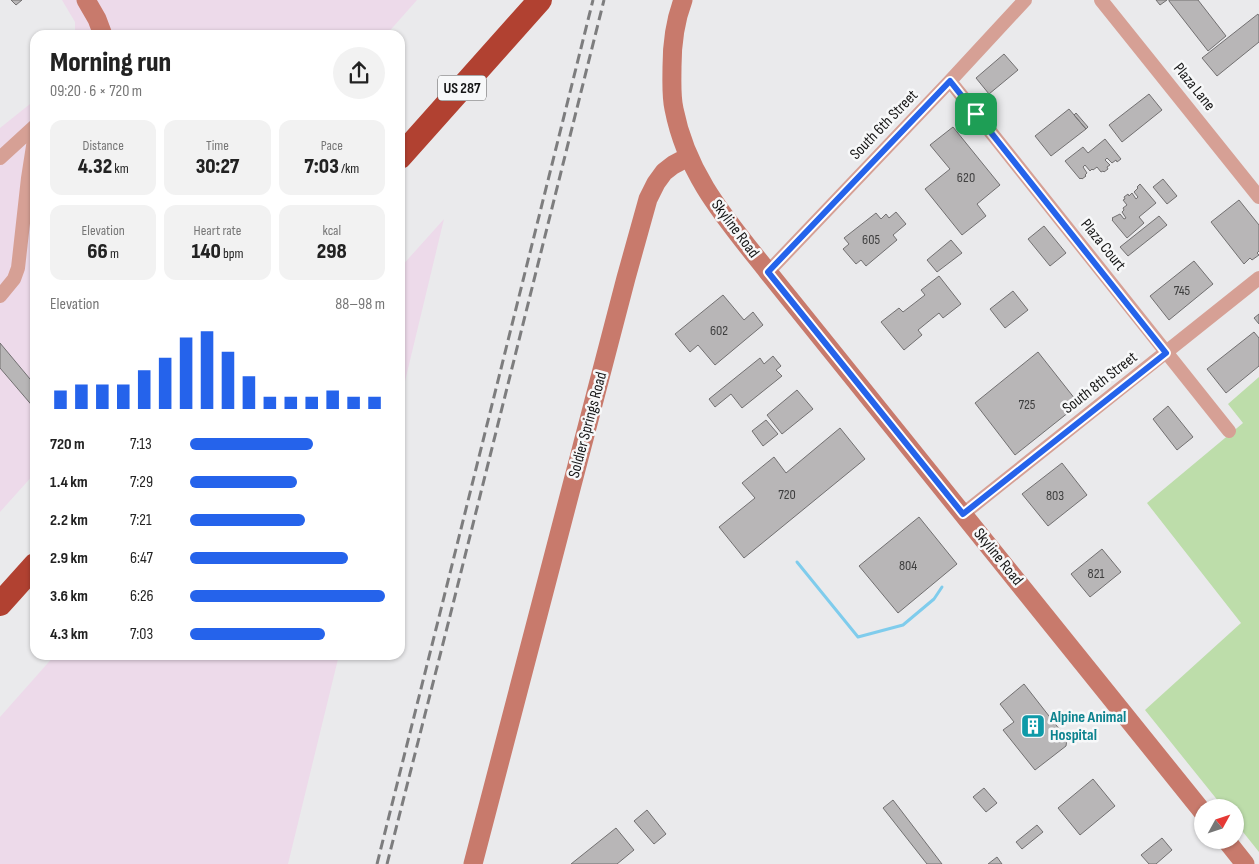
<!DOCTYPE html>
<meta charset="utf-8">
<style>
:root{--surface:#fff;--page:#f2f2f2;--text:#222;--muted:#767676;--accent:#2563eb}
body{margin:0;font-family:"Sofia Sans Condensed",sans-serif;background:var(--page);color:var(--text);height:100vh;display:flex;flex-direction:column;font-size:19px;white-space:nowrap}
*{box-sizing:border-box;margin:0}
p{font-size:16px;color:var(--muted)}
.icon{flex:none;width:28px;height:28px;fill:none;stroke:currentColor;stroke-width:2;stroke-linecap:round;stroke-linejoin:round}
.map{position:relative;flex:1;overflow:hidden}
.sheet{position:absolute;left:30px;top:30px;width:375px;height:630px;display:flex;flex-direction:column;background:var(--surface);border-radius:15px;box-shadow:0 1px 4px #0004}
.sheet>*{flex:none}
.needle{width:32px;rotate:50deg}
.fabs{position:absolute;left:1194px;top:799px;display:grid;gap:10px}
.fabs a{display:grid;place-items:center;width:50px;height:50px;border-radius:50%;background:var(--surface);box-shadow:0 1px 4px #0004;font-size:25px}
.pin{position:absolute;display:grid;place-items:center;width:42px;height:42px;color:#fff;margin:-21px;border-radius:10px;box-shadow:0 2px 8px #0006}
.round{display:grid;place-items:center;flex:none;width:52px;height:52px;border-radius:26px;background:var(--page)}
.overview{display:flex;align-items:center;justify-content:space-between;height:85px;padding:0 20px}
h1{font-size:28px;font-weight:800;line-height:38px}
.figures{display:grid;grid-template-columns:repeat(3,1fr);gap:8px;height:85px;padding:5px 20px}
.figures div{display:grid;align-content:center;border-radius:12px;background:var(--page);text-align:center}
.figures b{font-size:21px;font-weight:800}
.figures small{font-size:14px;font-weight:400}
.figures p{font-size:14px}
.chart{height:140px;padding:10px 20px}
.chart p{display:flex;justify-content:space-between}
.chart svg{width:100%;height:90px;margin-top:5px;stroke:var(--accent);stroke-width:6}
ul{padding:0 20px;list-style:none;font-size:16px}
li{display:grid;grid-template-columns:80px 60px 1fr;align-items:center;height:38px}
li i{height:12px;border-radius:6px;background:var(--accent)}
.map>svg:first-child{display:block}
</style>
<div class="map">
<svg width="1259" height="864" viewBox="0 0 1259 864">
<rect width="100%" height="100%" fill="#eaeaec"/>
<!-- industrial -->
<path fill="#eddaea" d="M 62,0 L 417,0 L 386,35 L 75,35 L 75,22 Z
M 35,100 L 35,473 L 0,512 L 0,128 Z
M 444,219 L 400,402 L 400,268 Z
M 55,655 L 339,655 L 288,864 L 0,864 L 0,717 Z"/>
<!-- green -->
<path fill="#bdddaa" d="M 1259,377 L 1259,852 L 1235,822 L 1235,808 L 1223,807 L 1145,710 L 1241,623 L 1147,503 L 1243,423 L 1228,404 Z"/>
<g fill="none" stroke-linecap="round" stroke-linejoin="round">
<!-- stream -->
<path stroke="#7fccec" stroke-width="3" d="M 797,562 L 858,637 L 903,625 L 934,599 L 942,587"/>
</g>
<!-- building -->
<path fill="#b8b6b7" stroke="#727071" d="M 11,0 L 22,0 L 16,5 Z
M 1156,0 L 1167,0 L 1160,5 Z
M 1169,0 L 1198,0 L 1226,36 L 1208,51 L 1169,1 Z
M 1258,14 L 1259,16 L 1259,42 L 1217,76 L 1202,58 Z
M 1004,54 L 1018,70 L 989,94 L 976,78 Z
M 1149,94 L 1162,110 L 1122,142 L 1109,125 Z
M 1069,109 L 1086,129 L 1051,156 L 1035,136 Z
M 1076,113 L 1088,127 L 1086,129 L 1074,115 Z
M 953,127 L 1000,185 L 977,204 L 986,216 L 962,235 L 925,189 L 950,169 L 930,145 Z
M 1105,139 L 1121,159 L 1117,162 L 1116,160 L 1112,163 L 1107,158 L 1105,160 L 1110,165 L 1107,167 L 1108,169 L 1104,172 L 1103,171 L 1101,172 L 1097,167 L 1093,170 L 1092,169 L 1090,171 L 1085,165 L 1083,167 L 1087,173 L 1085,175 L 1086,176 L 1082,179 L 1081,178 L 1080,179 L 1065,161 L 1083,147 L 1088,153 Z
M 1163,179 L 1177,196 L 1167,204 L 1153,187 Z
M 1140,184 L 1156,203 L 1139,217 L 1144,223 L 1127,238 L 1112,220 L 1113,219 L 1112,218 L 1120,214 L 1124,219 L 1126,218 L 1122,212 L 1124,210 L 1123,208 L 1127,205 L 1123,200 L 1125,199 L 1124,197 L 1128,194 L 1129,196 L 1132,193 L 1136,199 L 1138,197 L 1134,192 L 1138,188 L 1137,187 Z
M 1239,200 L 1259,225 L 1259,251 L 1257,253 L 1259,255 L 1252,260 L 1250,258 L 1244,264 L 1211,222 Z
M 896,212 L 906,224 L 893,235 L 897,240 L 866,266 L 861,260 L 856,264 L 843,249 L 849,244 L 844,238 L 876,213 L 881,219 L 886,214 L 889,218 Z
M 1159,216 L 1167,225 L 1128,256 L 1120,247 Z
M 1044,226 L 1066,253 L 1050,266 L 1028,239 Z
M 951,240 L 962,253 L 937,272 L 927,260 Z
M 1194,261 L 1213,284 L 1169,320 L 1150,296 Z
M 939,276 L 961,304 L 943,318 L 939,313 L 918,330 L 922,335 L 904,350 L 881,322 L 899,308 L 903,312 L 925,295 L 921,290 Z
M 1013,291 L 1028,310 L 1005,328 L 990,309 Z
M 723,295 L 744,320 L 753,312 L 763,325 L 715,365 L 698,345 L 690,352 L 675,334 Z
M 1259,314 L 1259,324 L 1254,318 Z
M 1254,332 L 1259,338 L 1259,366 L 1226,393 L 1207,369 Z
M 0,343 L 35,385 L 35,409 L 0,368 Z
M 1038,352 L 1079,404 L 1015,455 L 975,403 Z
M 773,356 L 781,366 L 776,370 L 782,376 L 742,408 L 731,394 L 715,407 L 709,399 L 760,358 L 764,364 Z
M 797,390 L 813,409 L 782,434 L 767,415 Z
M 1168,406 L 1193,437 L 1177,450 L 1153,419 Z
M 766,420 L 778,434 L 763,446 L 752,431 Z
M 840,428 L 865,459 L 744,558 L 719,527 L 755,498 L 742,483 L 774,457 L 786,473 Z
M 1062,463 L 1087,495 L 1048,526 L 1022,494 Z
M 919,517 L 957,564 L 898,613 L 859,566 Z
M 1102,549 L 1121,572 L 1090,597 L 1071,574 Z
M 1024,684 L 1067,739 L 1066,746 L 1035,770 L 1003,730 L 1014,722 L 1000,704 Z
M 1093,779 L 1115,806 L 1080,835 L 1058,808 Z
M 984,788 L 997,803 L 986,812 L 973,797 Z
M 893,800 L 942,864 L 927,864 L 883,808 Z
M 647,810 L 666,834 L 654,844 L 634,821 Z
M 1037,825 L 1043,832 L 1022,849 L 1016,842 Z
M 616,828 L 634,850 L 617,864 L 571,864 Z
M 1162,838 L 1172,850 L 1156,864 L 1149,864 L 1141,855 Z
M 997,857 L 1002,864 L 988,864 Z"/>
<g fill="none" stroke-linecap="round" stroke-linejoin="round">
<!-- street -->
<path stroke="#d6a095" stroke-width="14" d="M 1101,0 L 1259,197
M 950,81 L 1229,431
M 0,158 L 35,126
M 768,272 L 950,81 L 1025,0
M 0,296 L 14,279 L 18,268 L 28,178 L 33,146 L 35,142
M 963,514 L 1259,278"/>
<!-- secondary -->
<path stroke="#c87a6c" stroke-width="19" d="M 86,0 L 97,19 L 103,35
M 683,0 C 675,21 672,44 672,67 C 672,81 671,96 674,109 C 687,176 727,220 768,272 L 1202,811
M 1226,840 L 1245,864
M 473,864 L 626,278 L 648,199 L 656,183 L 664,172 L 673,165 L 688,157"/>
<!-- highway -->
<path stroke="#b14131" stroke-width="24" d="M 400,157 L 540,0
M 0,604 L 35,565"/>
<!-- rail -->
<path stroke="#7d7d7e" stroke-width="3" stroke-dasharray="10 5" stroke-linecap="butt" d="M 377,864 L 440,613 L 593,0
M 387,864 L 450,616 L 604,0"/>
</g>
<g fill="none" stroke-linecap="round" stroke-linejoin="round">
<defs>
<path id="route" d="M 950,81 L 1166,353 L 963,514 L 768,272 Z"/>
</defs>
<!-- route casing -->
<use href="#route" stroke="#fff" stroke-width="10"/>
<!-- route -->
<use href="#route" stroke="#2563eb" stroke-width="6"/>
</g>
<!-- icons -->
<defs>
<symbol id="building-square" viewBox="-11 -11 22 22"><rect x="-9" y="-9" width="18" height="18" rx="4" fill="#0f9aa8" stroke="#f7f8f9"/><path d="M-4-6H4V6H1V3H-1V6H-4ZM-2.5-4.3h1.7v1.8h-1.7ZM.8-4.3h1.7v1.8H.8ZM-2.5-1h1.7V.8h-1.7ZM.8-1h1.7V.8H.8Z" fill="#fff"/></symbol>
</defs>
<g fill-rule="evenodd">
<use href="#building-square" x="1019" y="712" width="28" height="28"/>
</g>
<g text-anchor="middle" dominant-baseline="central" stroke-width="5" stroke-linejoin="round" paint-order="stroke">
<!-- number labels -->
<g font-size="14" fill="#3e3e3e">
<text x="966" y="177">620</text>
<text x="871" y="239">605</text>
<text x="1182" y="290">745</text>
<text x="719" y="330">602</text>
<text x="1027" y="404">725</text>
<text x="787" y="494">720</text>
<text x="1055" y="495">803</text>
<text x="908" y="565">804</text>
<text x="1096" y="573">821</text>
</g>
<!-- shield labels -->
<rect fill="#f7f8f9" stroke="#5a5a5a" stroke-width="1" x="438" y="75.5" width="48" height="25" rx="4"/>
<g font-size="15" font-weight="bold" fill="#161616">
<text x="462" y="88">US 287</text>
</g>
<!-- street labels -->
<g font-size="16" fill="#161616" stroke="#f7f8f9">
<text transform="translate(1194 87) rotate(51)">Plaza Lane</text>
<text transform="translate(884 125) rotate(-46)">South 6th Street</text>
<text transform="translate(735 229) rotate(53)">Skyline Road</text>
<text transform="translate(1103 245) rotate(51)">Plaza Court</text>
<text transform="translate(1100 383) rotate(-38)">South 8th Street</text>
<text transform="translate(588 425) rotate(-75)">Soldier Springs Road</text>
<text transform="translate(998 557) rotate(51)">Skyline Road</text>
</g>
<!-- culture labels -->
<g font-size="16" font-weight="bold" fill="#0d838f" stroke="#f7f8f9" text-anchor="start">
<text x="1050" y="717">Alpine Animal<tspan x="1050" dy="18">Hospital</tspan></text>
</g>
</g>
</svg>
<div class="fabs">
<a><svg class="needle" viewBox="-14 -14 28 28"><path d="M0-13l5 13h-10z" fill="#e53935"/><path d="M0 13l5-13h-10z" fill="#767676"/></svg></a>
</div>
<div class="pin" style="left:976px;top:114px;background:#1e9e55"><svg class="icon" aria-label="arrive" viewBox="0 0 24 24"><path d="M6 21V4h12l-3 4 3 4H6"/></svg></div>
<section class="sheet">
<div class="overview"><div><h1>Morning run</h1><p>09:20 · 6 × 720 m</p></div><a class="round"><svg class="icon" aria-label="share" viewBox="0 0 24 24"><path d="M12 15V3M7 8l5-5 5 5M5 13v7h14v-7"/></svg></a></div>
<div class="figures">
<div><p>Distance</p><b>4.32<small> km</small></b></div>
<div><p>Time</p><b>30:27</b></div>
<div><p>Pace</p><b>7:03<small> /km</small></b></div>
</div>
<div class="figures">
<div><p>Elevation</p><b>66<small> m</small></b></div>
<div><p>Heart rate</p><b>140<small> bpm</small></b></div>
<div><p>kcal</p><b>298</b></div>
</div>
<div class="chart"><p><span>Elevation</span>88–98 m</p>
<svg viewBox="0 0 160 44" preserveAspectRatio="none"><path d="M5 44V35M15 44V32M25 44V32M35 44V32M45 44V25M55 44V19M65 44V9M75 44V6M85 44V16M95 44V28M105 44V38M115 44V38M125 44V38M135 44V35M145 44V38M155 44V38"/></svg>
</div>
<ul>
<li><b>720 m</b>7:13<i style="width:63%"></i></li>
<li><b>1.4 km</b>7:29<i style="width:55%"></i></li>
<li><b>2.2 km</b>7:21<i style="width:59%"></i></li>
<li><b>2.9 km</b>6:47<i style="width:81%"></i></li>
<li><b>3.6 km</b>6:26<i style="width:100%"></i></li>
<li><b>4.3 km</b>7:03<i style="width:69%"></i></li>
</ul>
</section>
</div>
